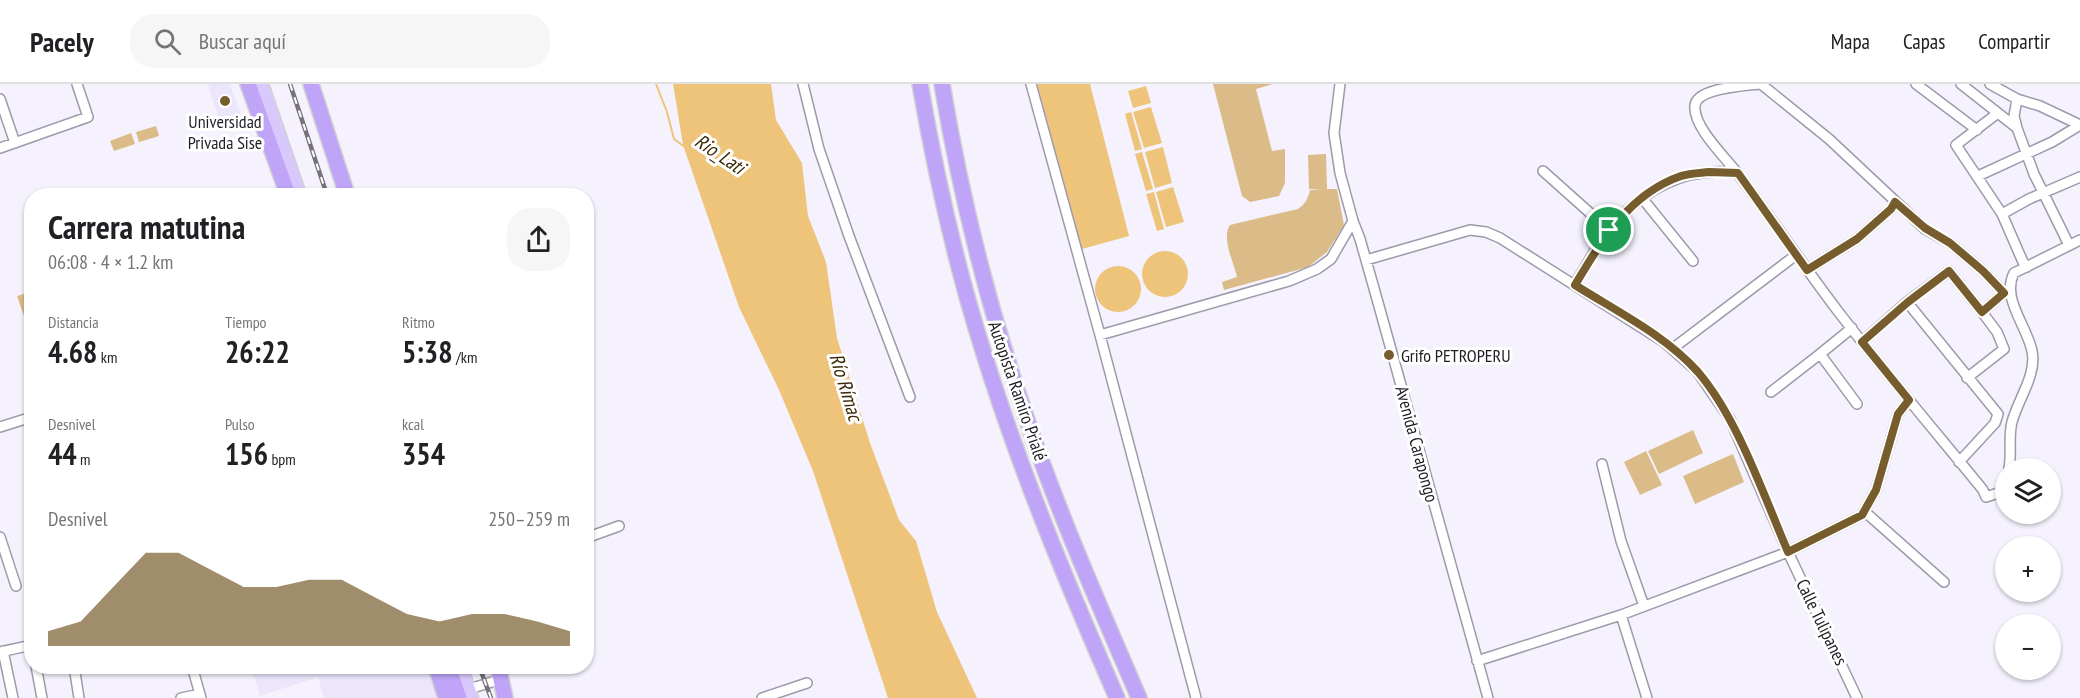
<!DOCTYPE html>
<html lang="es">
<meta charset="utf-8">
<style>
:root{--surface:#fff;--page:#f6f6f6;--text:#202124;--muted:#757577;--line:#e0e0e0;--accent:#775d2e}
body{margin:0;font-family:"PT Sans Narrow",sans-serif;background:var(--page);color:var(--text);height:100vh;display:flex;flex-direction:column;font-size:22px;white-space:nowrap}
*{box-sizing:border-box;margin:0}
p{font-size:20px;color:var(--muted)}
.icon{flex:none;width:33px;height:33px;fill:none;stroke:currentColor;stroke-width:2;stroke-linecap:round;stroke-linejoin:round}
.map{position:relative;flex:1;overflow:hidden}
.panel{position:absolute;left:24px;top:104px;width:570px;height:486px;display:flex;flex-direction:column;background:var(--surface);border-radius:24px;box-shadow:0 2px 4px #0004}
.panel>*{flex:none}
.fabs{position:absolute;left:1995px;top:374px;display:grid;gap:12px}
.fabs a{display:grid;place-items:center;width:66px;height:66px;border-radius:50%;background:var(--surface);box-shadow:0 2px 4px #0004;font-size:30px}
.pin{position:absolute;display:grid;place-items:center;width:51px;height:51px;color:#fff;margin:-26px;border:3px solid #fff;border-radius:50%;box-shadow:0 2px 6px #0007}
.round{display:grid;place-items:center;flex:none;width:63px;height:63px;border-radius:24px;background:var(--page)}
.head{display:flex;align-items:center;justify-content:space-between;height:102px;padding:0 24px}
h1{font-size:33px;font-weight:700;line-height:45px}
.metrics{display:grid;grid-template-columns:repeat(3,1fr);gap:9px;height:102px;padding:6px 24px}
.metrics div{display:grid;align-content:center}
.metrics b{font-size:30px;font-weight:700}
.metrics small{font-size:16px;font-weight:400}
.metrics p{font-size:16px}
.chart{height:168px;padding:12px 24px}
.chart p{display:flex;justify-content:space-between}
.chart svg{width:100%;height:108px;margin-top:6px;fill:var(--accent);opacity:.7}
header{display:flex;align-items:center;gap:36px;box-sizing:border-box;height:84px;padding:0 30px;background:var(--surface);border-bottom:2px solid var(--line)}
header strong{font-size:28px}
nav{display:flex;gap:33px;margin-inline-start:auto;font-size:21px}
.search{width:420px;height:54px;background:var(--page);display:flex;align-items:center;gap:15px;box-sizing:border-box;padding:0 21px;border-radius:24px;color:var(--muted);font-size:22px}
.map>svg:first-child{display:block}
</style>
<header>
<strong>Pacely</strong>
<div class="search"><svg class="icon" aria-label="search" viewBox="0 0 24 24"><circle cx="10" cy="10" r="6"/><path d="M15 15l6 6"/></svg>Buscar aquí</div>
<nav><a>Mapa</a><a>Capas</a><a>Compartir</a></nav>
</header>
<div class="map">
<svg width="2080" height="614" viewBox="0 0 2080 614">
<rect width="100%" height="100%" fill="#f5f2fe"/>
<!-- built -->
<path fill="#ebe6fb" d="M 208,0 L 230,0 L 242,34 L 221,41 Z
M 251,582 L 428,582 L 439,614 L 324,614 L 318,593 L 260,612 Z"/>
<!-- green -->
<path fill="#dbbb87" d="M 1213,0 L 1273,0 L 1256,5 L 1272,67 L 1285,65 L 1285,99 L 1279,112 L 1250,118 L 1242,112 Z
M 156,42 L 159,52 L 139,58 L 136,48 Z
M 131,49 L 135,60 L 114,67 L 110,57 Z
M 1326,70 L 1327,105 L 1337,105 L 1344,141 L 1327,168 L 1308,183 L 1224,206 L 1222,198 L 1237,193 C 1234,179 1221,154 1230,141 L 1298,125 C 1305,120 1308,115 1310,106 L 1322,105 L 1309,105 L 1308,71 Z
M 30,208 L 31,214 L 31,237 L 26,238 L 17,212 Z
M 1693,346 L 1703,369 L 1659,390 L 1648,367 Z
M 1646,367 L 1662,401 L 1640,411 L 1624,378 Z
M 1733,370 L 1744,398 L 1695,420 L 1683,392 Z"/>
<!-- water -->
<path fill="#eec47b" d="M 673,0 L 771,0 L 776,36 L 802,79 L 808,132 L 826,178 L 837,254 L 870,359 L 899,436 L 916,457 L 937,528 L 977,614 L 888,614 L 813,387 L 779,306 L 739,223 L 683,61 Z
M 1037,0 L 1090,0 L 1129,152 L 1082,165 Z
M 1146,2 L 1151,19 L 1133,24 L 1128,7 Z
M 1151,23 L 1162,59 L 1144,64 L 1133,28 Z
M 1131,28 L 1142,65 L 1135,67 L 1125,30 Z
M 1163,63 L 1172,99 L 1155,104 L 1145,68 Z
M 1142,68 L 1153,105 L 1146,107 L 1135,70 Z
M 1173,103 L 1184,138 L 1166,143 L 1156,108 Z
M 1154,108 L 1164,145 L 1157,147 L 1146,110 Z
M1142 190a23 23 0 1 1 46 0a23 23 0 1 1-46 0Z
M1095 205a23 23 0 1 1 46 0a23 23 0 1 1-46 0Z"/>
<g fill="none" stroke-linecap="round" stroke-linejoin="round">
<!-- stream -->
<path stroke="#eec47b" stroke-width="2" d="M 656,0 L 667,28 L 674,55 L 686,64"/>
<defs>
<path id="minor" d="M 803,0 L 819,65 L 849,152 L 910,313
M 1031,0 L 1100,251 L 1196,614
M 1340,0 L 1334,49 L 1340,89 L 1353,137 L 1360,155 L 1377,215 L 1488,614
M 1759,0 C 1744,2 1696,4 1695,22 C 1693,43 1726,74 1738,90 C 1772,135 1803,181 1837,226 C 1884,287 1934,346 1983,406 L 1986,413 L 2001,408 L 2006,397
M 1761,0 L 1829,55 L 1925,145 L 1950,159 L 1983,187 L 2004,209 L 2011,209
M 1916,0 L 1977,46
M 1961,0 L 2017,44
M 1990,0 L 2017,15 L 2040,22 L 2080,41
M 0,15 L 15,59
M 2017,15 L 2014,32 L 2017,44 L 2034,90 L 2069,161
M 1995,28 L 1994,32 L 1956,61 L 2002,130 L 2023,178 L 2027,183
M 0,64 L 88,33 L 77,0
M 1543,87 L 1609,146
M 1978,92 L 2052,58 L 2080,41
M 1642,114 L 1693,177
M 2002,130 L 2029,115 L 2080,93
M 1366,176 L 1470,146 L 1486,148 L 1500,154 L 1664,258 L 1697,287 L 1730,335 L 1788,468 L 1857,614
M 1807,186 L 1857,155 L 1891,125 L 1895,118
M 1575,200 C 1586,183 1596,162 1609,146 C 1643,105 1684,82 1738,89
M 1907,218 L 1998,330 L 1995,339 L 1959,378
M 1852,244 L 1820,270 L 1857,320
M 1100,251 L 1289,197 L 1317,185 L 1331,175 L 1353,137
M 1862,258 L 1907,218 L 1949,187 L 1982,228
M 1672,265 L 1796,171
M 1967,294 L 2004,265 L 1997,248 L 1982,228 L 2004,209
M 1771,308 L 1820,270
M 0,343 L 32,333
M 1602,380 L 1621,457 L 1644,522
M 2009,384 C 2012,369 2008,353 2012,338 C 2018,315 2037,291 2032,267 C 2027,242 2001,214 2014,189 L 2080,156
M 1864,427 L 1944,498
M 0,453 L 16,502
M 586,454 L 619,442
M 1621,531 L 1647,614
M 3,567 L 13,614
M 0,568 L 32,561
M 1477,577 L 1621,531 L 1788,468 L 1862,431 L 1876,406 L 1898,330 L 1909,316
M 36,582 L 42,614
M 74,582 L 79,614
M 192,582 L 201,614
M 469,605 L 502,595
M 181,614 L 200,610
M 762,614 L 807,599"/>
<path id="major" d="M 262,0 L 300,111
M 461,582 L 472,614"/>
<path id="highway" d="M 248,0 L 288,111
M 311,0 L 347,111
M 920,0 C 935,87 954,173 980,257 C 1017,379 1066,497 1117,614
M 942,0 C 960,108 986,214 1021,318 C 1054,419 1097,516 1139,614
M 436,582 L 446,614
M 448,582 L 459,614
M 498,582 L 505,614"/>
</defs>
<!-- minor casing -->
<use href="#minor" stroke="#9e99ab" stroke-width="12"/>
<!-- major casing -->
<use href="#major" stroke="#d2d2d3" stroke-width="15"/>
<!-- highway casing -->
<use href="#highway" stroke="#d2d2d3" stroke-width="18"/>
<!-- minor -->
<use href="#minor" stroke="#fff" stroke-width="9"/>
<!-- major -->
<use href="#major" stroke="#d9c8fb" stroke-width="12"/>
<!-- highway -->
<use href="#highway" stroke="#bfa4f8" stroke-width="15"/>
<defs>
<path id="rail" d="M 290,0 L 327,111
M 479,582 L 491,614"/>
</defs>
<!-- rail casing -->
<use href="#rail" stroke="#75727b" stroke-width="4.5"/>
<!-- rail -->
<use href="#rail" stroke="#fff" stroke-width="2" stroke-dasharray="7" stroke-linecap="butt"/>
</g>
<g fill="none" stroke-linecap="round" stroke-linejoin="round">
<defs>
<path id="route" d="M 1709,88 L 1738,89 L 1807,186 L 1857,155 L 1891,125 L 1895,118 L 1925,144 L 1950,159 L 1983,187 L 2004,209 L 1982,228 L 1949,187 L 1908,218 L 1862,258 L 1909,316 L 1898,330 L 1876,406 L 1862,431 L 1788,468 C 1763,410 1738,335 1698,288 C 1665,251 1616,227 1575,201 C 1602,156 1629,110 1681,92 C 1690,89 1700,89 1709,88 Z"/>
</defs>
<!-- route casing -->
<use href="#route" stroke="#fff" stroke-width="12"/>
<!-- route -->
<use href="#route" stroke="#775d2e" stroke-width="8"/>
</g>
<!-- markers -->
<g fill="#775d2e" stroke="#fff" stroke-width="2">
<circle cx="225" cy="17" r="6"/>
<circle cx="1389" cy="271" r="6"/>
</g>
<g text-anchor="middle" dominant-baseline="central" stroke-width="6" stroke-linejoin="round" paint-order="stroke">
<!-- poi labels -->
<g font-size="18" fill="#201e25" stroke="#fff">
<text x="225" y="37">Universidad<tspan x="225" dy="21">Privada Sise</tspan></text>
<text x="1401" y="271" text-anchor="start">Grifo PETROPERU</text>
</g>
<!-- street labels -->
<g font-size="18" fill="#201e25" stroke="#fff">
<text transform="translate(1018 307) rotate(71)">Autopista Ramiro Prialé</text>
<text transform="translate(1417 360) rotate(75)">Avenida Carapongo</text>
<text transform="translate(1822 538) rotate(64)">Calle Tulipanes</text>
</g>
<!-- water labels -->
<g font-size="20" font-style="italic" fill="#3c2a09" stroke="#fff">
<text transform="translate(720 70) rotate(34)">Rio_Lati</text>
<text transform="translate(846 303) rotate(73)">Río Rímac</text>
</g>
</g>
</svg>
<div class="fabs">
<a><svg class="icon" aria-label="layers" viewBox="0 0 24 24"><path d="M12 4l9 5-9 5-9-5zM3 14l9 5 9-5"/></svg></a>
<a>+</a>
<a>−</a>
</div>
<div class="pin" style="left:1609px;top:146px;background:#1e9e55"><svg class="icon" aria-label="arrive" viewBox="0 0 24 24"><path d="M6 21V4h12l-3 4 3 4H6"/></svg></div>
<section class="panel">
<div class="head"><div><h1>Carrera matutina</h1><p>06:08 · 4 × 1.2 km</p></div><a class="round"><svg class="icon" aria-label="share" viewBox="0 0 24 24"><path d="M12 15V3M7 8l5-5 5 5M5 13v7h14v-7"/></svg></a></div>
<div class="metrics">
<div><p>Distancia</p><b>4.68<small> km</small></b></div>
<div><p>Tiempo</p><b>26:22</b></div>
<div><p>Ritmo</p><b>5:38<small> /km</small></b></div>
</div>
<div class="metrics">
<div><p>Desnivel</p><b>44<small> m</small></b></div>
<div><p>Pulso</p><b>156<small> bpm</small></b></div>
<div><p>kcal</p><b>354</b></div>
</div>
<div class="chart"><p><span>Desnivel</span>250–259 m</p>
<svg viewBox="0 0 160 44" preserveAspectRatio="none"><path d="M0 44V38L10 34L20 20L30 6L40 6L50 13L60 20L70 20L80 17L90 17L100 24L110 31L120 34L130 31L140 31L150 34L160 38V44z"/></svg>
</div>
</section>
</div>
